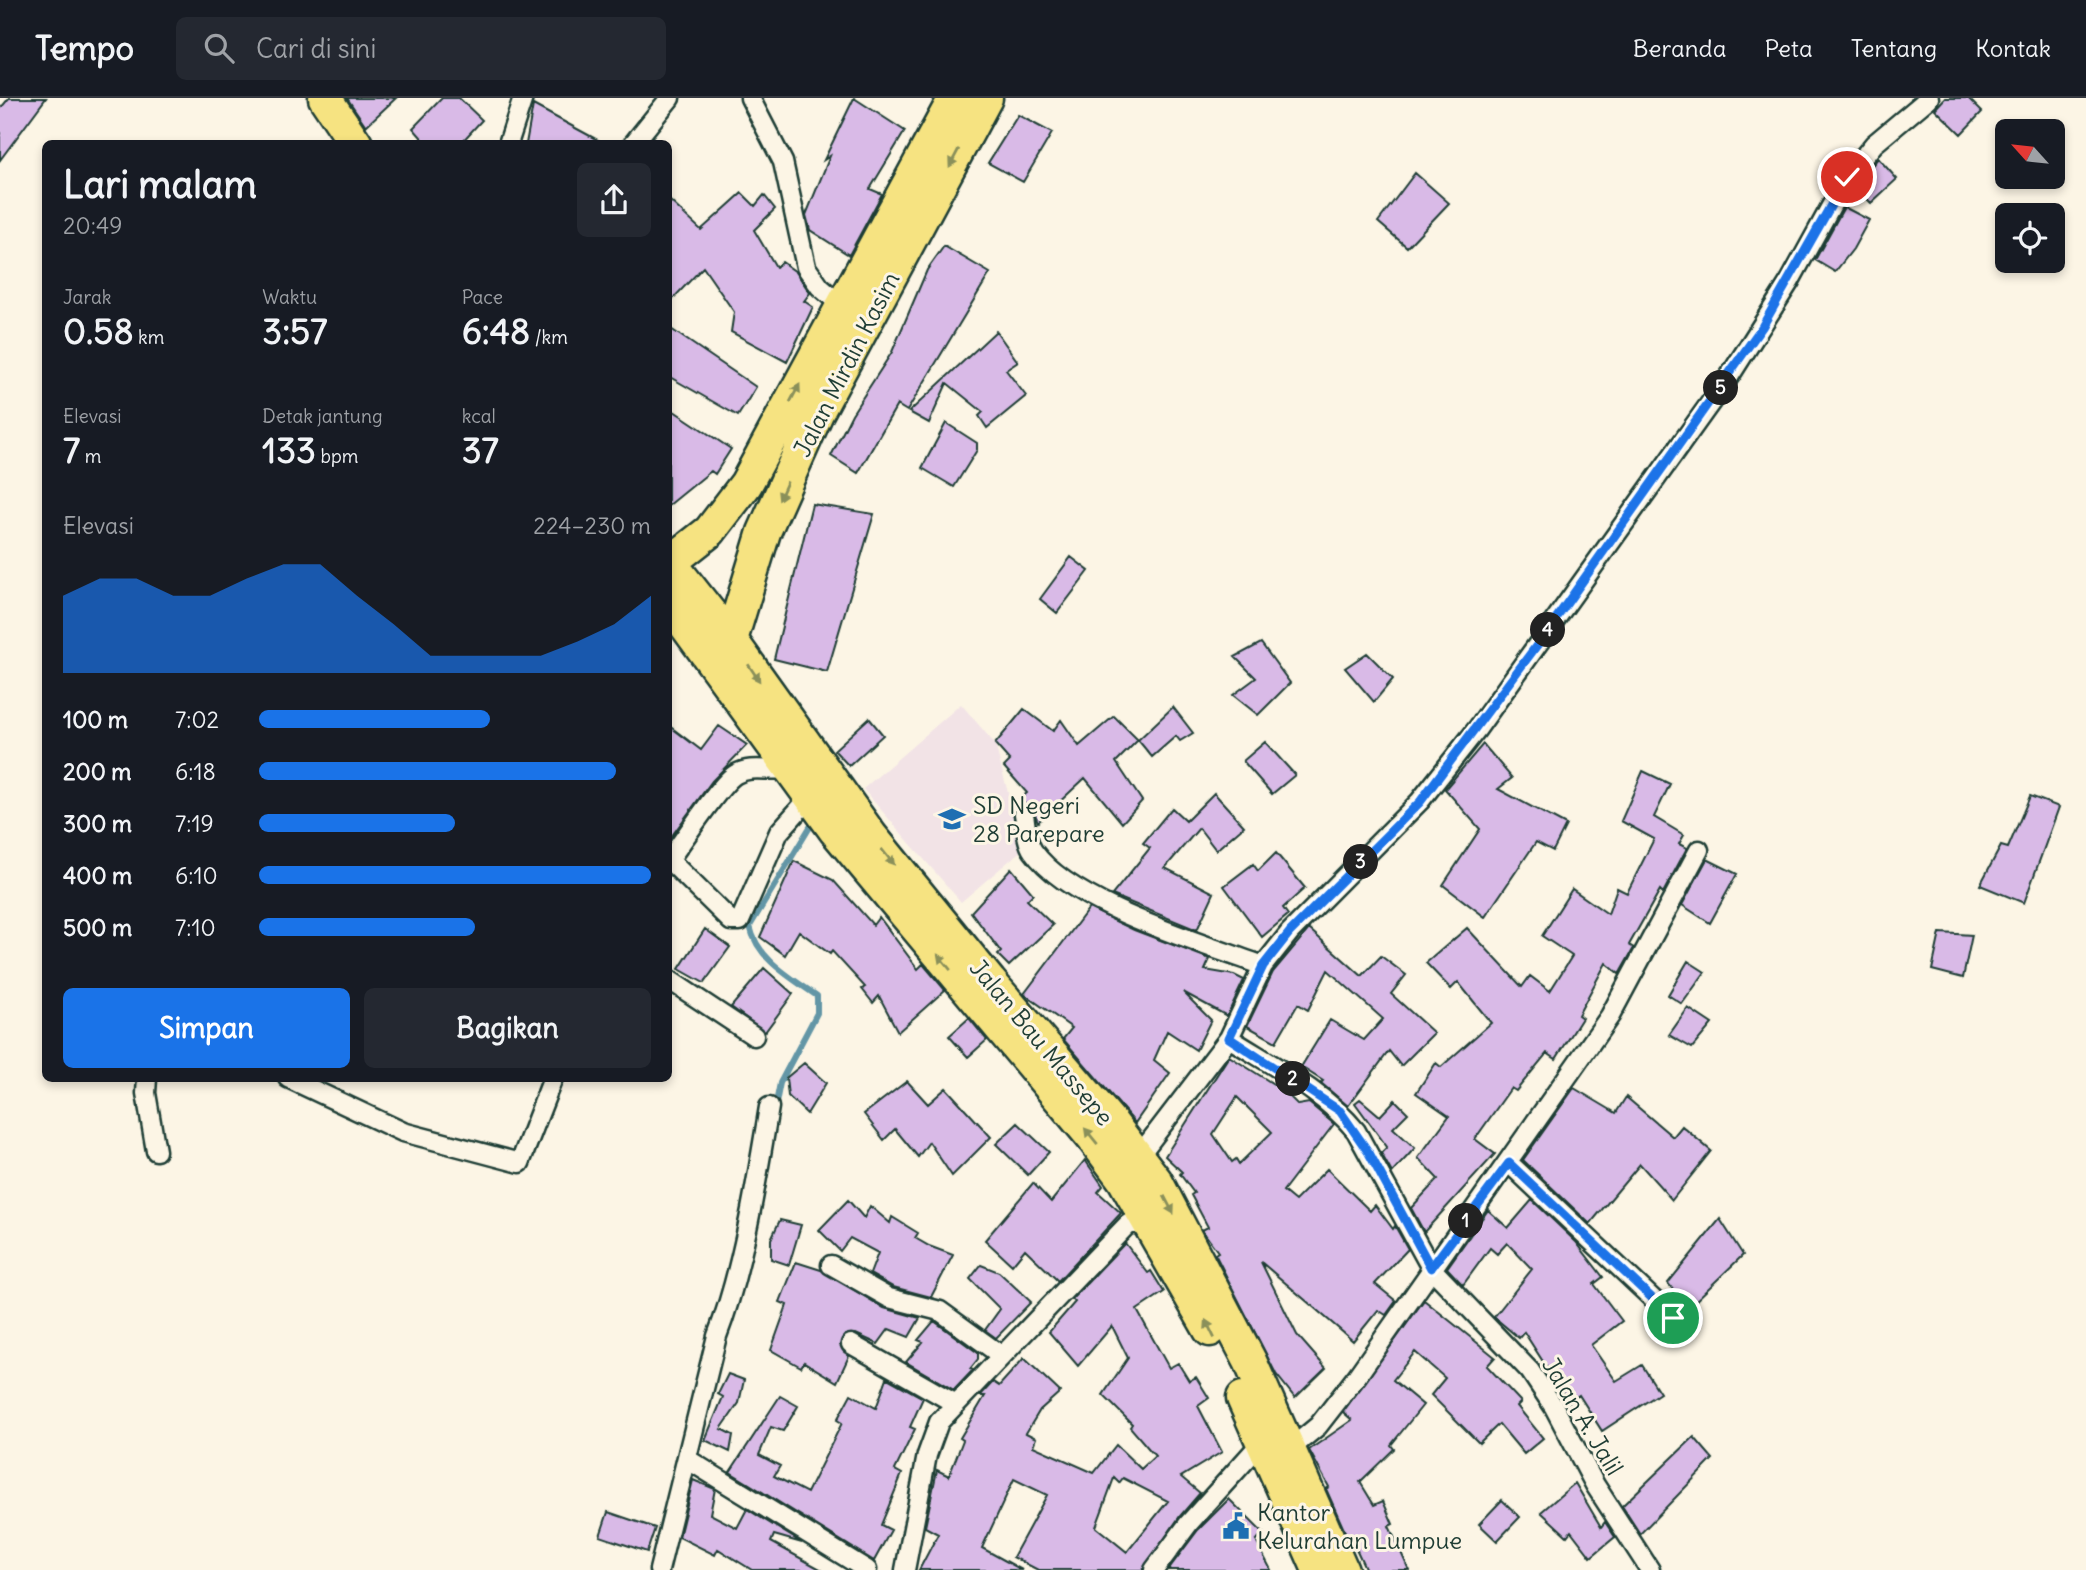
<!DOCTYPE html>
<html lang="id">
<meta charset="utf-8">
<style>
:root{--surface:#171b24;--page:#242831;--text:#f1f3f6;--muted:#9ea1a6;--line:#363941;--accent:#1a73e8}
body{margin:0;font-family:Delius,sans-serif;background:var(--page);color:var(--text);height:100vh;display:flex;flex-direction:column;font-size:26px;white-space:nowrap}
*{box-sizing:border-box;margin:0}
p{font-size:23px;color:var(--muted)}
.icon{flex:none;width:38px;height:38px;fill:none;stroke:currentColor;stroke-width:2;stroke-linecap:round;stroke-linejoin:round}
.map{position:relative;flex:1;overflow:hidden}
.panel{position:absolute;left:42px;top:42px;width:630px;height:942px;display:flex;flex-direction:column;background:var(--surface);border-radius:10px;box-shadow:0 4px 10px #0003}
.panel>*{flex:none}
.needle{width:46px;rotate:297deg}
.buttons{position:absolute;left:1995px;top:21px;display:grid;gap:14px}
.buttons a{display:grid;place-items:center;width:70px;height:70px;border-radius:10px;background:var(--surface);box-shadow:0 4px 10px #0003;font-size:35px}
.pin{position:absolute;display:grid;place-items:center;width:60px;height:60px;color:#fff;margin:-30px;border:4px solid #fff;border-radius:50%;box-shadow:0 2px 7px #0007}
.km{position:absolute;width:35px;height:35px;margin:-18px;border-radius:50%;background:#222;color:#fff;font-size:19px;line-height:35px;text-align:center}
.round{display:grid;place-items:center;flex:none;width:74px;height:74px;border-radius:10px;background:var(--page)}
.headline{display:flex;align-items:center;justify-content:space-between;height:119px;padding:0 21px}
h1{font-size:38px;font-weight:800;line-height:52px}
.metrics{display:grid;grid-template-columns:repeat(3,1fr);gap:10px;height:119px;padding:7px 21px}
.metrics div{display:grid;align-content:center}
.metrics b{font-size:35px;font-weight:800}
.metrics small{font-size:19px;font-weight:400}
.metrics p{font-size:19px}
.chart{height:196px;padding:14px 21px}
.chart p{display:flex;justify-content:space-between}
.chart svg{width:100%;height:126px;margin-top:7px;fill:var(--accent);opacity:.7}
.cta{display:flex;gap:14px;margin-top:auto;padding:14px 21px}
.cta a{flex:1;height:80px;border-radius:10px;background:var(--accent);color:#fff;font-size:28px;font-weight:800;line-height:80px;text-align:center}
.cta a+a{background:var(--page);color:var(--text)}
ul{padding:0 21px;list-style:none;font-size:23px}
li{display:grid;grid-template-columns:112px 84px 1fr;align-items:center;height:52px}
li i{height:18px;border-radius:9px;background:var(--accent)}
header{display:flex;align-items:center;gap:42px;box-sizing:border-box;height:98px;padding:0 35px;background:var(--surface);border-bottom:2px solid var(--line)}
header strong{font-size:33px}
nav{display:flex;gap:38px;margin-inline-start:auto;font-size:24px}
.search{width:490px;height:63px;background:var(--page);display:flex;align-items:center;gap:18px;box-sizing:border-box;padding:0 24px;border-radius:10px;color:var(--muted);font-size:26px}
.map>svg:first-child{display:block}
</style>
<header>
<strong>Tempo</strong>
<div class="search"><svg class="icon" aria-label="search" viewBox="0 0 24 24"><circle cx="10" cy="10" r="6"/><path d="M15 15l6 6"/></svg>Cari di sini</div>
<nav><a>Beranda</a><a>Peta</a><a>Tentang</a><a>Kontak</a></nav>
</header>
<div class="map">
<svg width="2086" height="1472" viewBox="0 0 2086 1472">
<rect width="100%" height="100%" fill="#fcf5e5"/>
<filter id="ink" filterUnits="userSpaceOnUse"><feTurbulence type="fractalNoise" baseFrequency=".0143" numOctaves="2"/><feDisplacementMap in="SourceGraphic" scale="14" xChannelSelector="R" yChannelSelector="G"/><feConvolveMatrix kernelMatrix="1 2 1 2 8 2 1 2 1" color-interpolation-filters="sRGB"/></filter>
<g filter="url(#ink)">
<!-- built -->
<path fill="#f2e3e6" d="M 961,606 L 995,646 L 1023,751 L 961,804 L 863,691 Z"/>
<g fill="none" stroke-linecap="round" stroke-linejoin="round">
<!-- stream -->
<path stroke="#6396a6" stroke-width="6" d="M 775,1010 L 780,985 L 817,915 L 817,898 C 790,879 757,861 750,828 L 810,729"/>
</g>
<!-- building -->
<path fill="#d9bae7" stroke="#1f3d34" stroke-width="2" fill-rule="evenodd" d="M 9,0 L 46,0 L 0,62 L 0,11 Z
M 347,0 L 396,0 L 366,28 Z
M 442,0 L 459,0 L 482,22 L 460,46 L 427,46 L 413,30 Z
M 854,0 L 905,33 L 870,91 L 882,96 L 849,157 L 810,132 L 806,117 L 830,58 L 824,62 Z
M 1945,0 L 1968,0 L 1982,14 L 1961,36 L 1935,11 Z
M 533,7 L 605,46 L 526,46 Z
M 1018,17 L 1052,35 L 1023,84 L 988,65 Z
M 1878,60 L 1897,81 L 1871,105 L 1855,88 Z
M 1415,75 L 1449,105 L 1407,149 L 1378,124 Z
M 742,95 L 755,108 L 764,97 L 775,111 L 754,132 L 776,169 L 782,164 L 796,174 L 810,195 L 804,203 L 813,209 L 787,264 L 731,234 L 734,214 L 703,169 L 668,206 L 668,101 L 701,132 Z
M 1844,109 L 1869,122 L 1853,151 L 1835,174 L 1815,162 Z
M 944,148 L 990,175 L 907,313 L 897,307 L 858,375 L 831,358 L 852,316 L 892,254 L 927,172 Z
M 668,229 L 756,289 L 738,318 L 668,278 Z
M 996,233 L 1018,264 L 1006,272 L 1026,298 L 987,330 L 979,318 L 983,314 L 947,285 L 929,325 L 909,314 Z
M 668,309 L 731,351 L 715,376 L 711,373 L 668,408 Z
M 946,325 L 977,345 L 977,352 L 954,389 L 922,370 Z
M 812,406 L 874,416 L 827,574 L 774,561 Z
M 1071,459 L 1089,473 L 1057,515 L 1040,501 Z
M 1261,545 L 1290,585 L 1258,617 L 1233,597 L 1256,580 L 1235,559 Z
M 1367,555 L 1393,581 L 1374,604 L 1345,570 Z
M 1173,609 L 1193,635 L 1180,643 L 1176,638 L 1152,659 L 1138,642 Z
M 1024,611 L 1053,633 L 1061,622 L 1079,648 L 1114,618 L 1138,642 L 1116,664 L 1142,703 L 1122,725 L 1085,680 L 1038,724 L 1032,708 L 1017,704 L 1027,695 L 1004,669 L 1010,663 L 995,646 Z
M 869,620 L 883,637 L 849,668 L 834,652 Z
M 668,627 L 701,652 L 719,628 L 747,647 L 712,683 L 668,743 Z
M 1265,644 L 1295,677 L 1272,696 L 1243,663 Z
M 1483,646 L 1512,680 L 1498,691 L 1566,727 L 1553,753 L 1536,744 L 1485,819 L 1443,787 L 1480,731 L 1445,691 Z
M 1643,673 L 1670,686 L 1654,719 L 1684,737 L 1679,746 L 1687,750 L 1663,795 L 1660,792 L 1629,847 L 1634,850 L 1621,873 L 1619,876 L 1606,865 L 1578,917 L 1582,920 L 1556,961 L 1547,955 L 1516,993 L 1511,990 L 1475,1041 L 1495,1056 L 1424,1134 L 1411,1110 L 1438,1081 L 1418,1060 L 1449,1018 L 1416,995 L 1436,965 L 1441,969 L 1491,925 L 1458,884 L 1451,891 L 1426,865 L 1467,830 L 1522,889 L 1530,878 L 1550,893 L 1572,858 L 1542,838 L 1572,791 L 1608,816 L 1617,790 L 1627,795 L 1654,741 L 1621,723 Z
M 1214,695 L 1244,728 L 1216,752 L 1199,730 L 1165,770 L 1214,795 L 1197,832 L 1112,797 L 1150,750 L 1143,745 L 1172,710 L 1186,723 Z
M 2030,698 L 2059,709 L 2024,805 L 1980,787 L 2001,748 L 2008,750 Z
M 1276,755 L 1305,790 L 1283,810 L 1288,817 L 1262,839 L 1224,788 L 1253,766 L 1258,773 Z
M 1707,761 L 1737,776 L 1710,825 L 1682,807 Z
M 794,763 L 833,782 L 873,827 L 879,819 L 918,871 L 923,866 L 945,892 L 898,934 L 879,898 L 873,905 L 862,891 L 865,889 L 832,853 L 830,856 L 799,833 L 785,857 L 760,839 Z
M 1011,770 L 1033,796 L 1027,802 L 1053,827 L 1009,868 L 998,857 L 1001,854 L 971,814 Z
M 1089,810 L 1134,832 L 1210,861 L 1205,872 L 1234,877 L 1244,882 L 1227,918 L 1183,894 L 1211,922 L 1196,952 L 1167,933 L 1154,962 L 1170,975 L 1135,1025 L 1063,941 L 1072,930 L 1024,896 Z
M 705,831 L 730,849 L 704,885 L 679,871 Z
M 1309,831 L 1362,878 L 1381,858 L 1406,877 L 1391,896 L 1434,935 L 1401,968 L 1389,953 L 1348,1008 L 1321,985 L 1323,983 L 1301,969 L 1330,922 L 1364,942 L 1383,921 L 1328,872 L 1308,912 L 1298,906 L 1276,944 L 1247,928 L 1273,874 Z
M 1940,835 L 1972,837 L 1963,880 L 1932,872 Z
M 1688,863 L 1705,874 L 1682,906 L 1668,897 Z
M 764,870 L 793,896 L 765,934 L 731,909 Z
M 1688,910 L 1712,926 L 1692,950 L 1669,937 Z
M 969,920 L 987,942 L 968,959 L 949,938 Z
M 1229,958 L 1283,992 L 1298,1007 L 1309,1005 L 1334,1026 L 1283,1093 L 1295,1103 L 1327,1071 L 1370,1113 L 1375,1107 L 1393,1131 L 1395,1128 L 1408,1151 L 1375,1186 L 1396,1203 L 1386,1217 L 1378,1212 L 1353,1243 L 1261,1164 L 1297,1237 L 1326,1270 L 1295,1300 L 1276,1276 L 1215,1156 L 1218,1154 L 1202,1132 L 1208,1129 L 1191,1097 L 1194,1095 L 1180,1076 L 1182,1074 L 1165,1058 ZM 1237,999 L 1272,1034 L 1239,1066 L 1236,1061 L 1232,1064 L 1213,1036 Z
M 804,965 L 826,985 L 807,1016 L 788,998 L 786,980 Z
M 907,983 L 928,1006 L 946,990 L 991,1039 L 952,1078 L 929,1044 L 918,1059 L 895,1031 L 884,1042 L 864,1016 Z
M 1574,990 L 1616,1015 L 1626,999 L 1673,1039 L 1682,1028 L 1711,1053 L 1672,1102 L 1640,1066 L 1590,1126 L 1523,1062 Z
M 1360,1001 L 1380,1018 L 1395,1002 L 1408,1015 L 1393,1030 L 1415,1050 L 1392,1075 L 1381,1055 L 1387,1049 L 1355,1005 Z
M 1018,1025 L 1049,1054 L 1028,1077 L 996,1046 Z
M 1085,1062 L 1103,1088 L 1098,1094 L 1121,1115 L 1058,1183 L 1025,1151 L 1012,1167 L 985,1142 L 1033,1085 L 1051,1104 Z
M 848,1102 L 864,1120 L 870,1108 L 890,1125 L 892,1119 L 918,1135 L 915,1140 L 929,1148 L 953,1157 L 931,1199 L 893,1189 L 870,1176 L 878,1155 L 850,1140 L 840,1153 L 819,1132 Z
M 1532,1102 L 1576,1144 L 1603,1179 L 1594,1186 L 1622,1223 L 1591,1247 L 1616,1283 L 1642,1267 L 1660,1295 L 1602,1333 L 1579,1297 L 1569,1304 L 1524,1234 L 1519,1240 L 1494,1219 L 1532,1171 L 1507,1145 L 1497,1156 L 1490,1150 L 1463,1187 L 1447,1170 L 1488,1112 L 1508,1130 Z
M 1720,1121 L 1743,1157 L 1687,1211 L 1668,1185 Z
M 780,1122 L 801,1127 L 789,1167 L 771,1161 L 771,1141 Z
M 1125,1145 L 1148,1175 L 1151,1173 L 1164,1194 L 1137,1212 L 1169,1270 L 1178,1265 L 1189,1283 L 1196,1279 L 1209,1300 L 1198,1308 L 1222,1354 L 1181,1379 L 1200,1395 L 1180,1418 L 1143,1472 L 1038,1472 L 1013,1459 L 1047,1397 L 1014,1381 L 982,1450 L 1022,1472 L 919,1472 L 938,1436 L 925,1429 L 937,1372 L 949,1378 L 963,1342 L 960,1340 L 985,1298 L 980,1298 L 993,1284 L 999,1288 L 1024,1260 L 1060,1294 L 1040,1312 L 1026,1335 L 1036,1340 L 1033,1348 L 1094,1375 L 1116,1347 L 1141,1371 L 1155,1358 L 1130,1329 L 1132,1326 L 1103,1297 L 1128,1260 L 1112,1228 L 1078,1268 L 1049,1234 L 1075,1204 L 1072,1201 ZM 1114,1380 L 1119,1385 L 1123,1380 L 1168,1403 L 1127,1454 L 1096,1429 Z
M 796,1164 L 821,1172 L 884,1210 L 920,1220 L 909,1239 L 889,1231 L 878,1246 L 856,1236 L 845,1237 L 840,1247 L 849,1258 L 837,1284 L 804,1264 L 801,1269 L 771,1252 L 787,1207 L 780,1204 Z
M 981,1167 L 999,1174 L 1031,1204 L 996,1240 L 985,1232 L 1000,1211 L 970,1181 Z
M 1424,1202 L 1495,1259 L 1487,1268 L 1521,1304 L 1517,1308 L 1543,1340 L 1524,1356 L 1499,1326 L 1479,1345 L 1431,1297 L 1445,1280 L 1415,1254 L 1393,1282 L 1423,1307 L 1391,1347 L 1394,1351 L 1360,1384 L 1374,1407 L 1383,1403 L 1393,1426 L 1389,1428 L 1409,1472 L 1366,1472 L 1353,1444 L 1350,1445 L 1326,1391 L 1329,1389 L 1309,1352 L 1352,1322 L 1343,1314 Z
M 934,1223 L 978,1255 L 978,1261 L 970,1271 L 973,1272 L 954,1292 L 906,1264 L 923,1244 L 918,1242 Z
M 728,1276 L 744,1282 L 739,1305 L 721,1331 L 733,1337 L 730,1354 L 705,1342 L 723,1299 L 718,1296 Z
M 887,1280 L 923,1300 L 910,1329 L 915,1331 L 895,1372 L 902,1376 L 881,1427 L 891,1432 L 874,1463 L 730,1374 L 780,1298 L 798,1308 L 783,1333 L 771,1329 L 759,1357 L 780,1368 L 774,1378 L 807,1395 L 842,1325 L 837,1322 L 851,1296 L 876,1310 Z
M 1694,1339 L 1713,1361 L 1640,1436 L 1622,1408 Z
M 693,1382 L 715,1391 L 710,1416 L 737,1430 L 747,1411 L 802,1445 L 774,1437 L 771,1444 L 822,1472 L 752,1472 L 718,1451 L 715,1457 L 679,1439 Z
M 1575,1385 L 1601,1429 L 1605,1424 L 1615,1439 L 1591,1459 L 1571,1433 L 1567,1438 L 1541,1414 Z
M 1229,1401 L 1263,1435 L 1256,1443 L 1271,1472 L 1168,1472 L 1198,1432 Z
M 1502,1402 L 1520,1419 L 1497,1443 L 1479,1426 Z
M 608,1414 L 655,1430 L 647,1454 L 600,1438 Z"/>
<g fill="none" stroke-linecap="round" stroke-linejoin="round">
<defs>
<path id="street" d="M 750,0 L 783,64 L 806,169 L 820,189 L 842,208
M 508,46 L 523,0
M 633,46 L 670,0
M 1024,716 C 1026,727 1026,743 1033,753 C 1071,807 1200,844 1263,868
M 669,762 L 731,823 L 740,823 L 779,734 L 811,698
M 668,763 C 682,745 721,684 736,676 C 754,666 772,676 790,669
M 668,881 L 754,938
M 1229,940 C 1273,968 1323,993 1356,1033 L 1431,1170 L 1530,1273 L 1554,1309 L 1595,1387 L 1650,1472
M 147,980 L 146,995 L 156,1053
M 288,980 L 403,1034 L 520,1065 L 553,980
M 1138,1059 L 1229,940 L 1263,868 L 1290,834 L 1420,703 L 1477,631 L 1731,276 L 1790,183 L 1847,79 L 1874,46 L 1929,0
M 1509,1065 L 1673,1220
M 831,1167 L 889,1200 L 940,1213 L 1002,1258
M 851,1246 L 956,1306
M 1290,1351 L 1318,1328 L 1357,1278 L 1610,918 L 1699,752
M 687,1361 L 867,1472
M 659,1472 L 717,1238 C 743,1171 757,1081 769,1009
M 905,1472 L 927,1357 L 939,1324 L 1128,1126 L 1149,1126
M 1154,1472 L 1189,1425 L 1262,1344"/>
<path id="highway" d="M 325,0 L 356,46
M 668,462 L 731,542 L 871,738 L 990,884 L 1113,1027 L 1156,1083 L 1250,1263 L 1342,1472
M 668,466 L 710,433 L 746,386 L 955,0
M 668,503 L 835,732 L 1093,1040 L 1124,1082 L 1210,1232
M 731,542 L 764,434 L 817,315 L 986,0
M 1243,1300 L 1319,1472"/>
</defs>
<!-- street casing -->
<use href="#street" stroke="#1f3d34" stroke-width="23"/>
<!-- highway casing -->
<use href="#highway" stroke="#1f3d34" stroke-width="37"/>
<!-- street -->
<use href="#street" stroke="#fcf5e5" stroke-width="18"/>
<!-- highway -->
<use href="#highway" stroke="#f6e381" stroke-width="32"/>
</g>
<!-- one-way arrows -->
<defs><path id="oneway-solid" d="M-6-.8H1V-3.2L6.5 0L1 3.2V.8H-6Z" transform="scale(1.75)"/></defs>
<g fill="#8a905a">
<use href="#oneway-solid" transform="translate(954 60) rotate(118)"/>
<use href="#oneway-solid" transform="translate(795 295) rotate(-62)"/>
<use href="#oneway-solid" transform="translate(783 393) rotate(114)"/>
<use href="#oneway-solid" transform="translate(754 575) rotate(56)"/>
<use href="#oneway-solid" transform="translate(888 759) rotate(51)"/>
<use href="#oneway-solid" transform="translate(944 864) rotate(-130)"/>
<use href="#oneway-solid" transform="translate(1091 1038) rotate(-129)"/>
<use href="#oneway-solid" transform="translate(1169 1107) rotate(62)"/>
<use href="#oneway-solid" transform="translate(1210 1231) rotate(-116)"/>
</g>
</g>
<g fill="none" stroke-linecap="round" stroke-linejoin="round" filter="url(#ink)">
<defs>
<path id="route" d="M 1673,1220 L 1509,1065 L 1431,1170 L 1369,1055 L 1340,1013 L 1229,940 L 1263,868 L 1290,834 L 1420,704 L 1543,539 L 1762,229 L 1847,79"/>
</defs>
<!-- route casing -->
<use href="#route" stroke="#fff" stroke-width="14"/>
<!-- route -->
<use href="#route" stroke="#1a73e8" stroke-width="9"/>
</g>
<!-- icons -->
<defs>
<symbol id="school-bare" viewBox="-9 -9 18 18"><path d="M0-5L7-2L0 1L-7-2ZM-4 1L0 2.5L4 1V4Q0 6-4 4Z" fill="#1f6fb2" stroke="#fcf5e5" stroke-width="2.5" paint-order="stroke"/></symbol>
<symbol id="civic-bare" viewBox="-9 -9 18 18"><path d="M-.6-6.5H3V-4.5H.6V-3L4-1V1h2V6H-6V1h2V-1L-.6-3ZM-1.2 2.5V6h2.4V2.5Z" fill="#1f6fb2" stroke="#fcf5e5" stroke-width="2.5" paint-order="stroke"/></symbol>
</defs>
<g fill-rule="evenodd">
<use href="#school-bare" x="933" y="702" width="38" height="38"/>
<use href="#civic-bare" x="1217" y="1409" width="38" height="38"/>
</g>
<g text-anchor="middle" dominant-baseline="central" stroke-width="6" stroke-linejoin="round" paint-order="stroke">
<!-- street labels -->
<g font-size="24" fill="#1f3d34" stroke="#fcf5e5">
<text transform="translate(846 266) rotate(-63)">Jalan Mirdin Kasim</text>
<text transform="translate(1042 944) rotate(50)">Jalan Bau Massepe</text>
<text transform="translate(1583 1318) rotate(59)">Jalan A. Jalil</text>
</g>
<!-- poi labels -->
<g font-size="24" fill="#1f3d34" stroke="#fcf5e5" text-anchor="start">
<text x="973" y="707">SD Negeri<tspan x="973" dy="28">28 Parepare</tspan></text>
<text x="1257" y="1414">Kantor<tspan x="1257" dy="28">Kelurahan Lumpue</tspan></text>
</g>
</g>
</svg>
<div class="buttons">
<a><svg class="needle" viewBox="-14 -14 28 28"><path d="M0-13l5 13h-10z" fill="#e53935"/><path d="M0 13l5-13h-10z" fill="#9ea1a6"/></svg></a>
<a><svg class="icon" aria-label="locate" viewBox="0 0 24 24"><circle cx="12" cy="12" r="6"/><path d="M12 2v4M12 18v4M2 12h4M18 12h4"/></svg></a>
</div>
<div class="pin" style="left:1673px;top:1220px;background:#1e9e55"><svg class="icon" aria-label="arrive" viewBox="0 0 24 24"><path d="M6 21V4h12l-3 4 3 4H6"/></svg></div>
<div class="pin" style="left:1847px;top:79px;background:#d93025"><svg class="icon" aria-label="check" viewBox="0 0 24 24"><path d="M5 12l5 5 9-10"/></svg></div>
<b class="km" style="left:1466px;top:1123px">1</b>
<b class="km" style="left:1293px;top:981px">2</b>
<b class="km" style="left:1361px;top:764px">3</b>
<b class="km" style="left:1548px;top:532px">4</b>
<b class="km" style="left:1721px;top:290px">5</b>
<section class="panel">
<div class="headline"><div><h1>Lari malam</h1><p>20:49</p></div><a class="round"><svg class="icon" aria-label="share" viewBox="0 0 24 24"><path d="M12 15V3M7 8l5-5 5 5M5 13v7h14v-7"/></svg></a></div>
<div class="metrics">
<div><p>Jarak</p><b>0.58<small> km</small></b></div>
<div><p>Waktu</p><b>3:57</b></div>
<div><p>Pace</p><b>6:48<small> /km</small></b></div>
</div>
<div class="metrics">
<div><p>Elevasi</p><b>7<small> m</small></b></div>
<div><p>Detak jantung</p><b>133<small> bpm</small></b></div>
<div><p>kcal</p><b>37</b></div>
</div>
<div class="chart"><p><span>Elevasi</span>224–230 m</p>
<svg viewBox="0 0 160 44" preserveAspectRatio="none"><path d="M0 44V17L10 11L20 11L30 17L40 17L50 11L60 6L70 6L80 17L90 27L100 38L110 38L120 38L130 38L140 33L150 27L160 17V44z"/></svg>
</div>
<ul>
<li><b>100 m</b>7:02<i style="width:59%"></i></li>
<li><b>200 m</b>6:18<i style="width:91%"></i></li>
<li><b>300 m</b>7:19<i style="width:50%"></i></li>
<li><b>400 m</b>6:10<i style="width:100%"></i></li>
<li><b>500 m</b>7:10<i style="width:55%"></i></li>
</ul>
<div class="cta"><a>Simpan</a><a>Bagikan</a></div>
</section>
</div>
